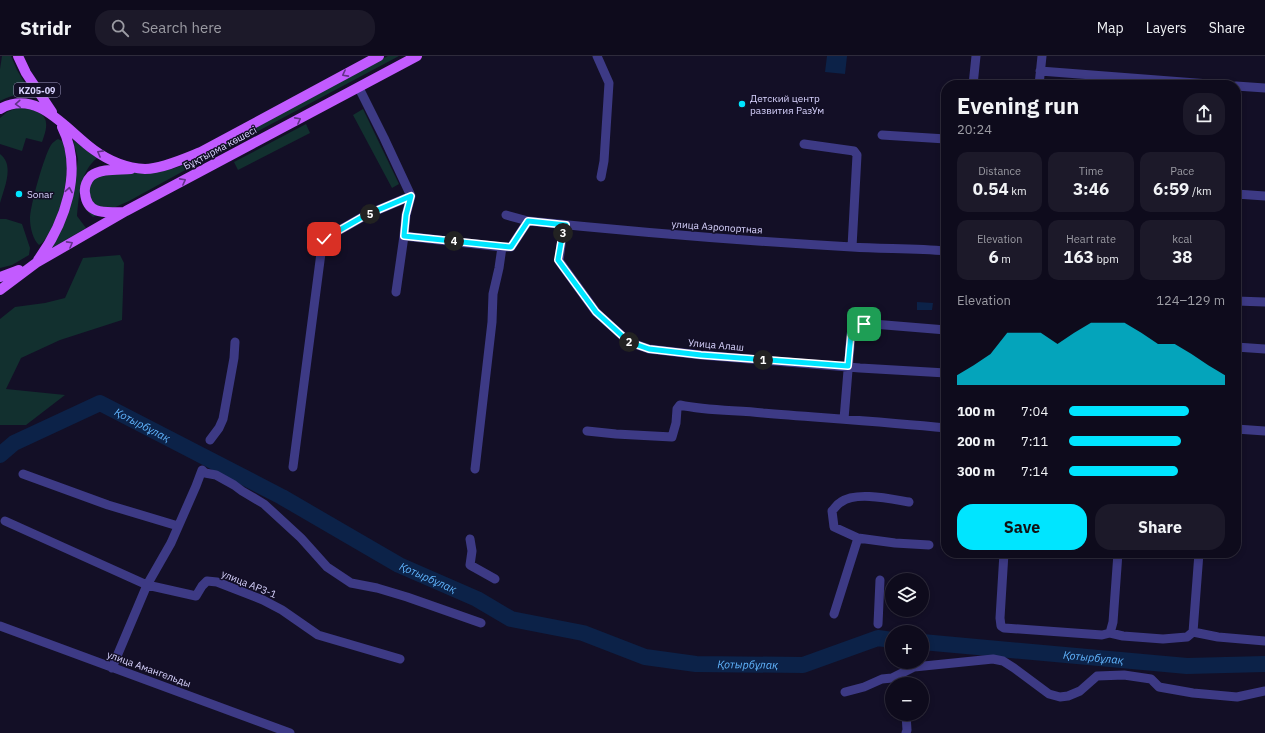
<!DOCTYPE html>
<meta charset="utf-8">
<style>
:root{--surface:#0e0b1c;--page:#1c1929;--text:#f1f3f6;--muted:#9b9ba3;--line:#2e2b3b;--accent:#00e5ff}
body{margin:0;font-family:"IBM Plex Sans",sans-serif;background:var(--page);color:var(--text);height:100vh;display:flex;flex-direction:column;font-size:15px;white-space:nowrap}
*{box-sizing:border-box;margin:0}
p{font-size:13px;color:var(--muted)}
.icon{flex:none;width:22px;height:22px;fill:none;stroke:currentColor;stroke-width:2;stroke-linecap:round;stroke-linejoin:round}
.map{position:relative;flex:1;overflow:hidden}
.side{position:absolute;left:941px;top:24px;width:300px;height:478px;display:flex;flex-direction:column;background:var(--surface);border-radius:16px;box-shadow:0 2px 6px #0003,0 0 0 1px var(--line)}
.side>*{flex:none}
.controls{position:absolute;left:885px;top:517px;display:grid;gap:8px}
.controls a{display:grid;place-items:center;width:44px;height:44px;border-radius:50%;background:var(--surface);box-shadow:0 2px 6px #0003,0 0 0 1px var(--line);font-size:20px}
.pin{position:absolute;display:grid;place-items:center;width:34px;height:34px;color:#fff;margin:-17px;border-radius:8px;box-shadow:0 2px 6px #0006}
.km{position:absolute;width:20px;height:20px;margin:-10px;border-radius:50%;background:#222;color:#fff;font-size:11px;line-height:20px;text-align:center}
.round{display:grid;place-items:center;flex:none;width:42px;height:42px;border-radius:16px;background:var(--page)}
.head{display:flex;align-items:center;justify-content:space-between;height:68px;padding:0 16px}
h1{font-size:22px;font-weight:700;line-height:30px}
.metrics{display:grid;grid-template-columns:repeat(3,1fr);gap:6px;height:68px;padding:4px 16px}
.metrics div{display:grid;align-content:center;border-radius:10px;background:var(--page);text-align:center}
.metrics b{font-size:17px;font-weight:700}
.metrics small{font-size:11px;font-weight:400}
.metrics p{font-size:11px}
.chart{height:112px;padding:8px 16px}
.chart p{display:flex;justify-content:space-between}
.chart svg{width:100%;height:72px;margin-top:4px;fill:var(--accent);opacity:.7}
.action{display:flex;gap:8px;margin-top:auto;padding:8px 16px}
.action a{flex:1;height:46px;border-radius:16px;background:var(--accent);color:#111;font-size:16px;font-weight:700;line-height:46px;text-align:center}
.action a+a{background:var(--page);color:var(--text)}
ul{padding:0 16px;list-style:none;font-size:13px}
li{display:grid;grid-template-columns:64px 48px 1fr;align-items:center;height:30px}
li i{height:10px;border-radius:5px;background:var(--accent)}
header{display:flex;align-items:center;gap:24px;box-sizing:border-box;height:56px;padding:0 20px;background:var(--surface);border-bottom:1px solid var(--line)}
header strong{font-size:19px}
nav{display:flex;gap:22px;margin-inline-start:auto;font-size:14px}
.search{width:280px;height:36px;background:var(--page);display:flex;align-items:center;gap:10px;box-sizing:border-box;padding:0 14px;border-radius:16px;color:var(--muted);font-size:15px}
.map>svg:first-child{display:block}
</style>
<header>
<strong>Stridr</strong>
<div class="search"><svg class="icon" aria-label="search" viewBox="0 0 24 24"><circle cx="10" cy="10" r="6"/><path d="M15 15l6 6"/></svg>Search here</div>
<nav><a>Map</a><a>Layers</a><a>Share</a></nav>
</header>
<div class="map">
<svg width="1265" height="677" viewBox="0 0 1265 677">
<rect width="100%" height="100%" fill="#130f26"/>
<!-- green -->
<path fill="#12302f" d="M 2,0 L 11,0 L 17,14 L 33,41 C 21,37 11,39 0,45 L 0,13 Z
M 388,0 L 399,0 L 189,112 L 129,145 L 93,161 L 85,153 L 85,136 L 99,112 L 110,108 L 158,116 L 172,113 L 187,108 Z
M 17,52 C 27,52 46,55 46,67 C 47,73 44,80 42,86 L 26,82 L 22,95 L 0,88 L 0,62 L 7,56 Z
M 363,53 L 399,128 L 392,132 L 353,59 Z
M 306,68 L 310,77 L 238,114 L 234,106 Z
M 58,83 L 62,85 C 73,110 63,152 50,175 C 47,180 45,186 39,189 C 33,184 30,171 30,163 C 30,150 44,100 51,89 C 53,86 55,85 58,83 Z
M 73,84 L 97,102 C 80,116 79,139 77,160 L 86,172 L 45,196 L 73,137 L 78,103 Z
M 0,98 C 15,109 4,132 0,147 Z
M 0,163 L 6,163 L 22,168 L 30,192 L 29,199 L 12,209 L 0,212 Z
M 120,199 L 124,207 L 122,264 L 60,284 L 21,302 L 6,333 L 65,339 L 26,369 L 0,369 L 0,263 L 15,251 L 45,247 L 65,242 L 83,202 Z"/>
<!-- water -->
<path fill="#0c2248" d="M 827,0 L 847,0 L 845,18 L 825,16 Z
M 917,246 L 933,247 L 932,254 L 917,254 Z"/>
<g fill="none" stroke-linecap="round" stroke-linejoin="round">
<!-- river -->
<g stroke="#0c2248" stroke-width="16">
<path id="s1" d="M 0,399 L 14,387 L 100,347 L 282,441 L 399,509 L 477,543 L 511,563 L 583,577 L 645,601 L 696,608 L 803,609 L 878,582 L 892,584"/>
<path id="s2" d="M 922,586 L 1187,610 L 1265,608"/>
</g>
<!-- street -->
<path stroke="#3d3a85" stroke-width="9" d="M 597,0 L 609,27 L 604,105 L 601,121
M 1040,15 L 1222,29
M 973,29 L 976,0
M 1039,29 L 1042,0
M 1236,30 L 1265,32
M 359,32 L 384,82 L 411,140 L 406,159 L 404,180 L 502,191 L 499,212 L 493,238 L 492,266 L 475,413
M 882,79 L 946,83
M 804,88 L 854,95 L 857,99 L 852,191
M 1236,138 L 1265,140
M 506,159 L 528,165
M 566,169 L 562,181 L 559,205 L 596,256 L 629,286 L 649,293 L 701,299 L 860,312 L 946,317
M 502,191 L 511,191 L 528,165 C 635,176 744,185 852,191 C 883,193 915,192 946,195
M 396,236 L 404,180
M 1236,245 L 1265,246
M 1236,291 L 1265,293
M 844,363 L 851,278 L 855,270 L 863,268 L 873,268 L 946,274
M 1236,373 L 1265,375
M 587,375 L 616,378 L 672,381 L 676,367 L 677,353 L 680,349 C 708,355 735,354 763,357 C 824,362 885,366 946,372
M 210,384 L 219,372 L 223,363 L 234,302 L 235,286
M 293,411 L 321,197 L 324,183 L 366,159 L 411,140
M 23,418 L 108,449 L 178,470
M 5,465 L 147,529 L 196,540 L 202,530 L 207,525 L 217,526 L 263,544 L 282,554 L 318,579 L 400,603
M 858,482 L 834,471 L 832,455 C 835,452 837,448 841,446 C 856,435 891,443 909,446
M 470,483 L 472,495 L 470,509 L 495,523
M 1004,497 L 1000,562 L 1001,570 L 1004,572 L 1102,579 L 1110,577 L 1113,566 L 1118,497
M 834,558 L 858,482 L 895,487 L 929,489
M 878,568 L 880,524
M 0,570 L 290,677
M 1193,576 L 1218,581 L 1265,585
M 1110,577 L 1123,580 L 1163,583 L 1187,581 L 1193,576 L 1199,497
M 112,612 L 147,529 L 171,487 L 196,430 L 202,414 L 205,417 L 216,419 L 234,429 L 242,435 L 264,448 L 301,482 L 327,511 L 351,527 L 377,532 L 407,541 L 481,567
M 845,636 L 864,631 L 882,623 L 892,622 L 914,611 L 993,603 L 1003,605 L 1014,612 L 1049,638 L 1060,641 L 1068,640 L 1080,635 L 1097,620 L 1124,619 L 1151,623 L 1159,631 L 1193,637 L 1237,641 L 1265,635
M 906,658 L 907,674 L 906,677"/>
<!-- primary -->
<path stroke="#c25bff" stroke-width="10" d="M 18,0 L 26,17 L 52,56
M 0,53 C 38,32 66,74 94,94 C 109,105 127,112 145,113 C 162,113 186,102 201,96 L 379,0
M 124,156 C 107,156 87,160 85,137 C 84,131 87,124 91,120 C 101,112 119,114 131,113
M 38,204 C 65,167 84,114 62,71
M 0,221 L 19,214
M 0,234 L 36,207 L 126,155 L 417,0"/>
</g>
<!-- one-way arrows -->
<defs><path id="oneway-chevron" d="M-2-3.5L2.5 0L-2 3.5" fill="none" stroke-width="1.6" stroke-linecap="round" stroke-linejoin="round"/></defs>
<g stroke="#623188">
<use href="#oneway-chevron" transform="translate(345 18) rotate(152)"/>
<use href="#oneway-chevron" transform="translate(18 48) rotate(176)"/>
<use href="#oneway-chevron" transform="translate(298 64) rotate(-28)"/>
<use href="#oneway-chevron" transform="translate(100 97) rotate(-151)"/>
<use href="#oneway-chevron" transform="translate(183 125) rotate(-28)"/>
<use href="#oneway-chevron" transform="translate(69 134) rotate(-80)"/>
<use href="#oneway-chevron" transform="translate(70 188) rotate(-29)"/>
</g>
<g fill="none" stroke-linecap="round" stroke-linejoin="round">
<defs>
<path id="route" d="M 324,183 L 366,159 L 411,140 L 406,159 L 404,180 L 511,191 L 528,165 L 566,169 L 562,181 L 558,204 L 596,256 L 629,286 L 649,293 L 701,299 L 848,310 L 851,278 L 855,270 L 864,268"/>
</defs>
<!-- route casing -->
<use href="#route" stroke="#fff" stroke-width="8"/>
<!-- route -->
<use href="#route" stroke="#00e5ff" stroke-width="5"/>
</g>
<!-- markers -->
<g fill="#00e5ff" stroke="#130f26" stroke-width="1.5">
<circle cx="742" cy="48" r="4"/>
<circle cx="19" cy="138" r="4"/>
</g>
<g text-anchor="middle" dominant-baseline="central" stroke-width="3" stroke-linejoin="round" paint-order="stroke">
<!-- shield labels -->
<rect fill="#130f26" stroke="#9e99be" stroke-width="1" x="14" y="27" width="46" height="14" rx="3"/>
<g font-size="9" font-weight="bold" fill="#d9d4ff">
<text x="37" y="34">KZ05-09</text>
</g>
<!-- poi labels -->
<g font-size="10" fill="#d9d4ff" stroke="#130f26" text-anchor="start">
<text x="750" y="42">Детский центр<tspan x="750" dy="12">развития РазУм</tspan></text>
<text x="27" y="138">Sonar</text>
</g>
<!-- street labels -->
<g font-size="10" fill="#d9d4ff" stroke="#130f26">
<text transform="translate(220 92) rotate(-28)">Бұқтырма көшесі</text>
<text transform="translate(717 171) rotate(4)">улица Аэропортная</text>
<text transform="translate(716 289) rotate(5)">Улица Алаш</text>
<text transform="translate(249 528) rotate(22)">улица АРЗ-1</text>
<text transform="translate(149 613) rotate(20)">улица Амангельды</text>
</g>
<!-- water labels -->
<g font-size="11" font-style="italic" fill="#62b6ff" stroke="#130f26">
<text stroke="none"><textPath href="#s1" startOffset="161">Қотырбұлақ</textPath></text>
<text stroke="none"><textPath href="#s1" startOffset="485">Қотырбұлақ</textPath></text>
<text stroke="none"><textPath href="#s2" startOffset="172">Қотырбұлақ</textPath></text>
<text stroke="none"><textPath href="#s1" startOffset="821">Қотырбұлақ</textPath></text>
</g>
</g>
</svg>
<div class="controls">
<a><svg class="icon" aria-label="layers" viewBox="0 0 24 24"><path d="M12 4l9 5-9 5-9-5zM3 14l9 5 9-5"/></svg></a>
<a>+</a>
<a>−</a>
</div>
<div class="pin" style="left:864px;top:268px;background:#1e9e55"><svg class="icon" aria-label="arrive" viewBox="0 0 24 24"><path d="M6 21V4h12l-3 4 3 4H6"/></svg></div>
<div class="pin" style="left:324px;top:183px;background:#d93025"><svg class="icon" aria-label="check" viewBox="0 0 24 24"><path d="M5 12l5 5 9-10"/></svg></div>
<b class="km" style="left:763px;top:304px">1</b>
<b class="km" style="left:629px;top:286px">2</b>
<b class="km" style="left:563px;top:177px">3</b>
<b class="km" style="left:454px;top:185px">4</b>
<b class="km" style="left:370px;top:158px">5</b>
<section class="side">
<div class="head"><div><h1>Evening run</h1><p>20:24</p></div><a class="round"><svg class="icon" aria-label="share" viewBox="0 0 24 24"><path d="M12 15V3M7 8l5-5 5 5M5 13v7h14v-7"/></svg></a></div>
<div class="metrics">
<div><p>Distance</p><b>0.54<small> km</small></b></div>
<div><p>Time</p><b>3:46</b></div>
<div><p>Pace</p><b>6:59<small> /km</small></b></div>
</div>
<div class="metrics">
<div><p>Elevation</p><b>6<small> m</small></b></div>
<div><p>Heart rate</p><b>163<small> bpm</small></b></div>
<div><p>kcal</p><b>38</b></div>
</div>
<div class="chart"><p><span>Elevation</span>124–129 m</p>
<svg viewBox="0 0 160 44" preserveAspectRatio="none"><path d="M0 44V38L10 32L20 25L30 12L40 12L50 12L60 19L70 12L80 6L90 6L100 6L110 12L120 19L130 19L140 25L150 32L160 38V44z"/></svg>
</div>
<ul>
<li><b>100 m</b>7:04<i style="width:77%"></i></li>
<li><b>200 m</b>7:11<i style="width:72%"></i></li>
<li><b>300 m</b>7:14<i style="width:70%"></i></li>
</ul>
<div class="action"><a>Save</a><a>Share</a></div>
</section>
</div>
